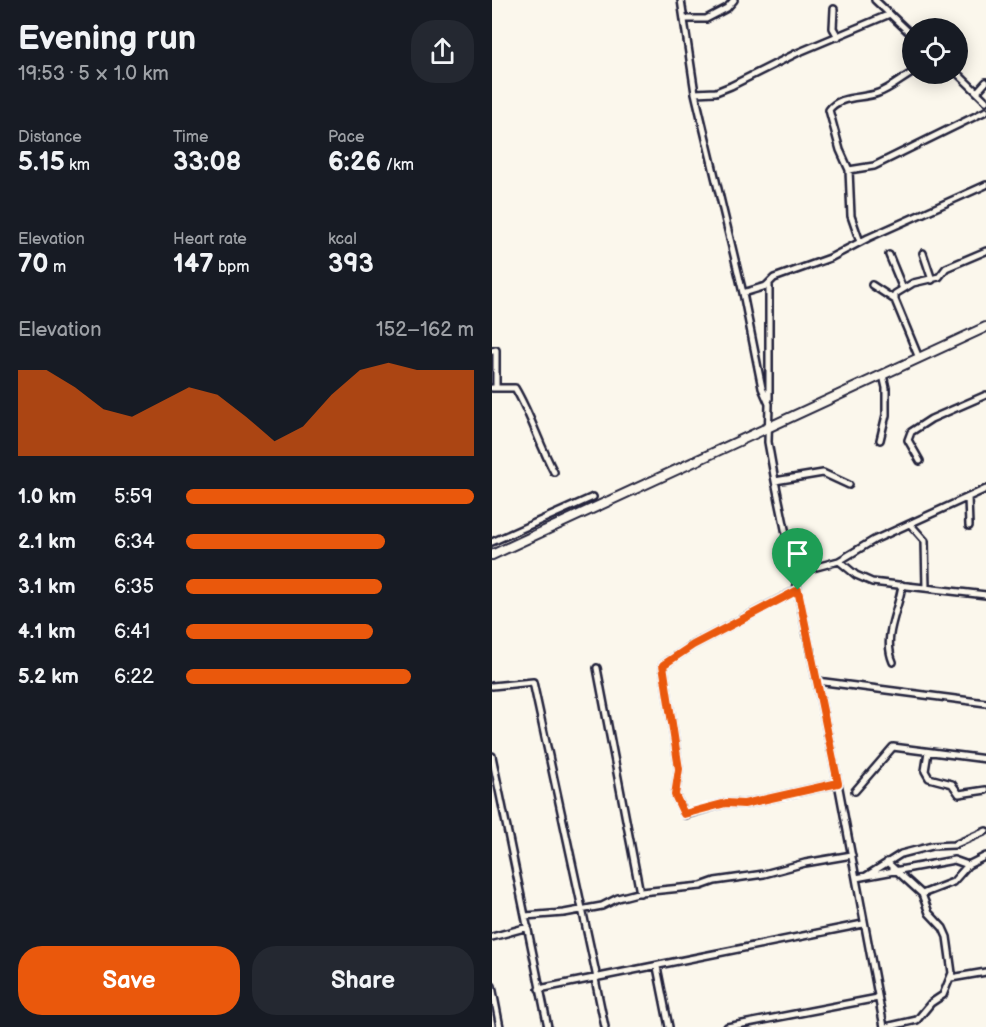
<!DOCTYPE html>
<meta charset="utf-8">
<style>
:root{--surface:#171b24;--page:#242831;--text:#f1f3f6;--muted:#9ea1a6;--accent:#ea580c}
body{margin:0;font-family:"Balsamiq Sans",sans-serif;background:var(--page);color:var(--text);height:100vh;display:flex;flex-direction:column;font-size:22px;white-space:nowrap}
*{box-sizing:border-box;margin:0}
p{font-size:20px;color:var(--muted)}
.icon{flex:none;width:33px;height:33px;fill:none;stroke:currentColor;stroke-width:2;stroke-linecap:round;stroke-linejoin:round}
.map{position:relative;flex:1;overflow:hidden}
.panel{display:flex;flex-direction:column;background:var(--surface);width:492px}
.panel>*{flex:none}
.buttons{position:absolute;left:410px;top:18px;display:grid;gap:12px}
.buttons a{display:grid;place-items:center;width:66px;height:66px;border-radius:50%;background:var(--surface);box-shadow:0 3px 15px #0003;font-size:30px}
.pin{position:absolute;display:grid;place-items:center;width:51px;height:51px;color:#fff;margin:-62px -26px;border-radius:50% 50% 50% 0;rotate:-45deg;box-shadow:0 0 6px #0007}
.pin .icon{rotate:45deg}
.round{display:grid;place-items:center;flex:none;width:63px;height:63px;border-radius:24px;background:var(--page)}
.summary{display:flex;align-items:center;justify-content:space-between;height:102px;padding:0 18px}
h1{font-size:33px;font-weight:800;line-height:45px}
.metrics{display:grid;grid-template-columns:repeat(3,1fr);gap:9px;height:102px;padding:6px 18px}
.metrics div{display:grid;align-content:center}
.metrics b{font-size:26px;font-weight:800}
.metrics small{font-size:16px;font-weight:400}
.metrics p{font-size:16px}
.chart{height:168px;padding:12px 18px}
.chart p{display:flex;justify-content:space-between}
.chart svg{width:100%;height:108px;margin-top:6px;fill:var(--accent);opacity:.7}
.button{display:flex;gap:12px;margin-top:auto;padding:12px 18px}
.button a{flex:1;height:69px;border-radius:24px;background:var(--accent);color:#fff;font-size:24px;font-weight:800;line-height:69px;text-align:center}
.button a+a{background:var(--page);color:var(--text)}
ul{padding:0 18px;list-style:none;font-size:20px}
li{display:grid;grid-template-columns:96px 72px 1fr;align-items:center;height:45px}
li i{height:15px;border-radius:8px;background:var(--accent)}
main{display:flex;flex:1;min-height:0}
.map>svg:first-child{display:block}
</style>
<main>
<section class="panel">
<div class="summary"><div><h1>Evening run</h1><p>19:53 · 5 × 1.0 km</p></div><a class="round"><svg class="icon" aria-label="share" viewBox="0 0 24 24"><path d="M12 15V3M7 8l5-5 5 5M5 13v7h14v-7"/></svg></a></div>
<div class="metrics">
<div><p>Distance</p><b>5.15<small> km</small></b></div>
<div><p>Time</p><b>33:08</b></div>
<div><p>Pace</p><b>6:26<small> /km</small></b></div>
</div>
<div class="metrics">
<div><p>Elevation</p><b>70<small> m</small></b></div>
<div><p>Heart rate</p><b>147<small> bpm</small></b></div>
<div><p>kcal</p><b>393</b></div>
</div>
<div class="chart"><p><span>Elevation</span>152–162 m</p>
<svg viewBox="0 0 160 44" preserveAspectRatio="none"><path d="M0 44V9L10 9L20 16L30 25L40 28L50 22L60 16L70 19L80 28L90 38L100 32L110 19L120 9L130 6L140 9L150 9L160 9V44z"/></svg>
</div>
<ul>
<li><b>1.0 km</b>5:59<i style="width:100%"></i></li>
<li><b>2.1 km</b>6:34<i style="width:69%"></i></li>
<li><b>3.1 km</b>6:35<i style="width:68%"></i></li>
<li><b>4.1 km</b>6:41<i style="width:65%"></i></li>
<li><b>5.2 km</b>6:22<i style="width:78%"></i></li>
</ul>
<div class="button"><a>Save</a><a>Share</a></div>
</section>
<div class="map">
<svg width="494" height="1027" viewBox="0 0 494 1027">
<rect width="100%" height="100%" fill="#fbf7ec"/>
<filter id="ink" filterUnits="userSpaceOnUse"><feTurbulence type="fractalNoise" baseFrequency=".0167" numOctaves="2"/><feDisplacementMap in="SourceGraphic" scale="12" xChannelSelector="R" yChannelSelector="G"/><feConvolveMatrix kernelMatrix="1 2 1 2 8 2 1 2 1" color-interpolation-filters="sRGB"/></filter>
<g filter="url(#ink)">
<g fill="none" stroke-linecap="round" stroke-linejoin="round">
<defs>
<path id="street" d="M 189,0 L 203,93 L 251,293 L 270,388 L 277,404 L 276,442 L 283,481 L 346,783 L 392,1027
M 383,0 L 420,35
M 342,9 L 341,28 L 346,37
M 192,17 L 193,19 L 214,19 L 235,8 L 242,0
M 465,73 L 494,101
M 485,92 L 494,82
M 203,93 L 224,92 L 239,86 L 305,53 L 398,14
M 357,170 L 382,166 L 494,111
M 368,242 L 359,216 L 357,170 L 348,150 L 337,110 C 347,95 371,99 386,93 C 398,89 409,79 420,73
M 431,253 L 440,280
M 397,255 L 411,289
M 277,284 L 277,399
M 380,285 L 403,300
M 251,293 L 274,286 L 282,278 L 338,258 L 376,238 L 494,185
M 0,351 L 4,350 L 4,388
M 427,358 L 403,300 L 403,294 L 421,283 L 447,277 L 454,268 L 494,251
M 0,388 L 23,388 C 39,415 47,444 62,472
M 388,440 L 394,415 L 394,388 L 391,375
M 428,461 L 416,440 L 419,432 L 439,419 L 494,395
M 283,481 L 331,473 L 357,485
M 476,497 L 477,526
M 418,524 L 433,541 L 434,588
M 0,542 L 101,497
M 347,561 L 364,575 L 380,582 L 494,595
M 302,573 L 347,561 L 382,540 L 494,489
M 305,590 L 201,645 L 171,665 L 187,769 L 183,795 L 193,815 L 234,803 L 252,804 L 346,783
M 401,662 C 390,636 407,610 410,585
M 105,668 L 148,893
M 325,681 L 494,703
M 0,686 L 41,682 L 105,978
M 436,752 L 433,771 L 437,778 L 460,784 L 467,794 L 494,790
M 0,756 L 56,1027
M 363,791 L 401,747 L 494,759
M 374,876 L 409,854 L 440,846 L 462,845 L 494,831
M 364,878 L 462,860 L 476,865 L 494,856
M 430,894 L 461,882 L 476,865
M 33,916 L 72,913 L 110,906 L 126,898 L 149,892 L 209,886 L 223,881 L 272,874 L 313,863 L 360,855
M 0,937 L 36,927
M 165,967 L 177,1027
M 459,978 L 494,972
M 103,979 L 113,1027
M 0,986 L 8,1027
M 47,989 L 371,924
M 235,1027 L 386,998
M 394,1027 L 425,1020 L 439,1003 L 451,995 L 460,973 L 455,937 L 451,928 L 437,913 L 430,894 L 395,862"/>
<path id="secondary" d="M 0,555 L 494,327"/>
</defs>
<!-- street casing -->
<use href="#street" stroke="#22223b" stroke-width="10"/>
<!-- secondary casing -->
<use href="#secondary" stroke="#22223b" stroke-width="12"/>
<!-- street -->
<use href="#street" stroke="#fbf7ec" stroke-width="5"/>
<!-- secondary -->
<use href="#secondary" stroke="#fbf7ec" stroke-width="8"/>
</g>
</g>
<g fill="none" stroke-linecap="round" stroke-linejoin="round" filter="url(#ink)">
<defs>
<path id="route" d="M 306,590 L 346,783 L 252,804 L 234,803 L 192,814 L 183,795 L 187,769 L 171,665 L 201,645 Z"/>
</defs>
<!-- route casing -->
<use href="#route" stroke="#fff" stroke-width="12"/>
<!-- route -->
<use href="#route" stroke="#ea580c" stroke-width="8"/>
</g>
</svg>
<div class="buttons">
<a><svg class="icon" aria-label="locate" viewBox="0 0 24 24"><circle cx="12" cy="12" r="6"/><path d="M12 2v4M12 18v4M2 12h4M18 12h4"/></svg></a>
</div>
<div class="pin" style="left:306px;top:590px;background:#1e9e55"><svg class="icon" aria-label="arrive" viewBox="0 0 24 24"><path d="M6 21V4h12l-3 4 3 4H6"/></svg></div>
</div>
</main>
